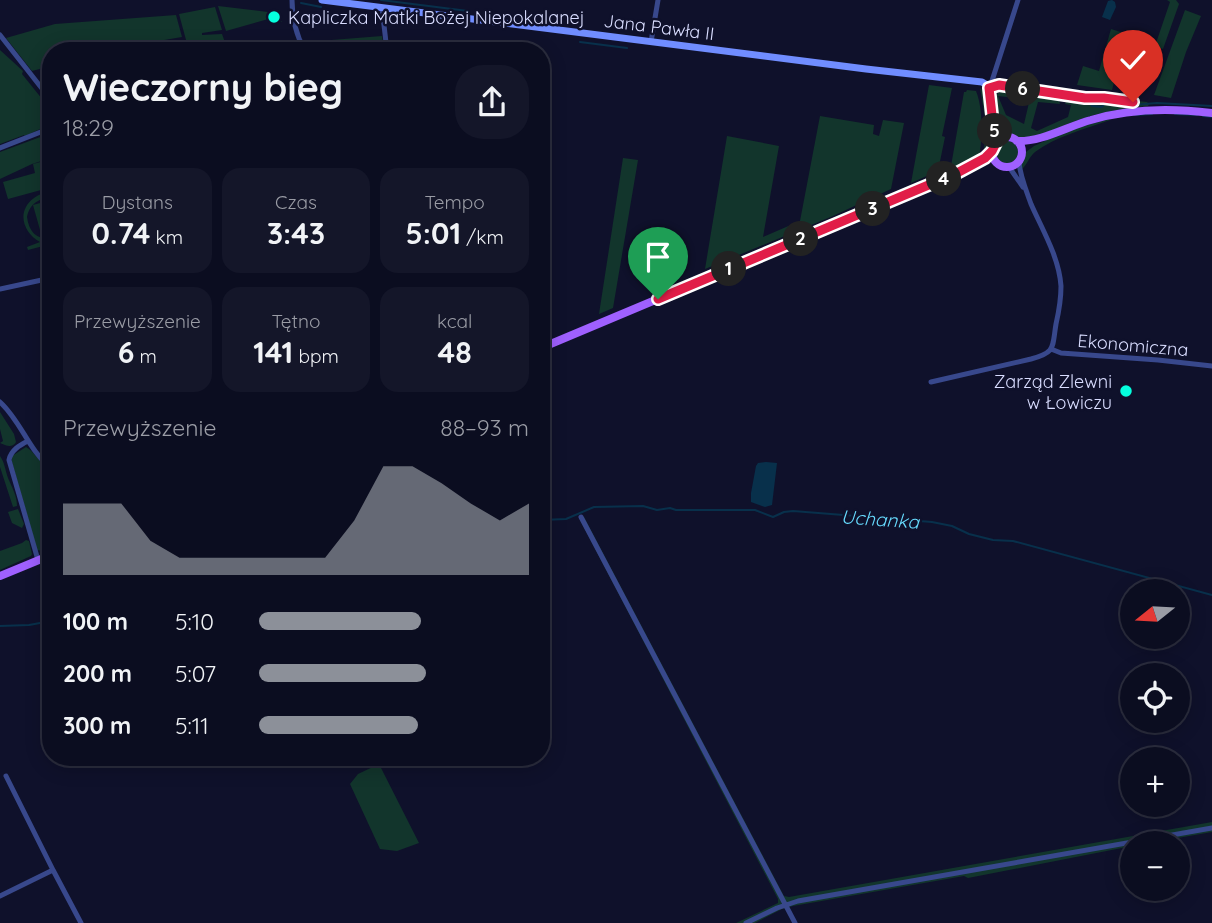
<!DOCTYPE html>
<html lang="pl">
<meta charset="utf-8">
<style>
:root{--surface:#0b0d20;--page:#141629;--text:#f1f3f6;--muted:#9a9ca5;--line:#2b2d3e;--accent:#8c9099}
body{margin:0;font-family:Quicksand,sans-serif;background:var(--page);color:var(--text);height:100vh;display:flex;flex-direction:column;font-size:26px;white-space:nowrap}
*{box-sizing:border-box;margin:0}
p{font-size:23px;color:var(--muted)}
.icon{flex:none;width:38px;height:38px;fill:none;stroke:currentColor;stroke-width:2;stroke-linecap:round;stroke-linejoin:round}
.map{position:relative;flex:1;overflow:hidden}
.details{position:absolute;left:42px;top:42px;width:508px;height:724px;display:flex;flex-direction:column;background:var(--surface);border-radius:28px;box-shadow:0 4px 18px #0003,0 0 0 2px var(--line)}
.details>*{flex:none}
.needle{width:46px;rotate:252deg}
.controls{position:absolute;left:1120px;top:579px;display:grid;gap:14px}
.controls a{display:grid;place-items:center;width:70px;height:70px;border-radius:50%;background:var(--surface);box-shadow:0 4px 18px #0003,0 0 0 2px var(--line);font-size:35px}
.pin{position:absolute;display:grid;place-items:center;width:60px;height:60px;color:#fff;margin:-72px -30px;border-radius:50% 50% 50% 0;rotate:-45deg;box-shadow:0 0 7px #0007}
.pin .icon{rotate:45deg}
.km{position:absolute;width:35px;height:35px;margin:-18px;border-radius:50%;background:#222;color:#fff;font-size:19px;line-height:35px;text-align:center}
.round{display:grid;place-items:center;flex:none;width:74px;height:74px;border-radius:28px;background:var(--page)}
.overview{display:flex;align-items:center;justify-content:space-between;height:119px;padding:0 21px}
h1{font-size:38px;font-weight:800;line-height:52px}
.stats{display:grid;grid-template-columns:repeat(3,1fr);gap:10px;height:119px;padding:7px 21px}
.stats div{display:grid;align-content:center;border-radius:18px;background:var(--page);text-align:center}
.stats b{font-size:30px;font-weight:800}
.stats small{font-size:19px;font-weight:400}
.stats p{font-size:19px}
.chart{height:196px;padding:14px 21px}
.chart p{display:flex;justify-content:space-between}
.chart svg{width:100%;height:126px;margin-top:7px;fill:var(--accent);opacity:.7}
ul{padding:0 21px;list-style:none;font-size:23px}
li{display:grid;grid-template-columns:112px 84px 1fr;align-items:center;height:52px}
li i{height:18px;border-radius:9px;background:var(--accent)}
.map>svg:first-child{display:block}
</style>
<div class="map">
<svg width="1212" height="923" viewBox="0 0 1212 923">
<rect width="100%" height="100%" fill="#0f112b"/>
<!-- green -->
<path fill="#12352c" d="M 1167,0 L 1176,0 L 1179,4 L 1163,49 L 1155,46 L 1170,2 Z
M 218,6 L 276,13 L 282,22 L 272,18 L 226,31 Z
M 215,7 L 222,30 L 202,33 L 202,35 L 222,34 L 227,48 L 219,50 L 218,47 L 204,51 L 189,51 L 179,14 Z
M 1185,10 L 1201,16 L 1186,52 L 1171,98 L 1154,95 Z
M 176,15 L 182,37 L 135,45 L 111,51 L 51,51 L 51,66 L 32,71 L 6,38 L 55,24 Z
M 1111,29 L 1127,34 L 1112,90 L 1077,85 L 1083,66 L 1099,71 Z
M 382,36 L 384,51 L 313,51 L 306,42 Z
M 0,50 L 23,71 L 22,74 L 51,110 L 51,124 L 25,136 L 24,135 L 0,144 Z
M 929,85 L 952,88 L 942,136 L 945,137 L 938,171 L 911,183 Z
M 980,88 L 987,95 L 994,138 L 989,150 L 984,154 L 985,117 Z
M 967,90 L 976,91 C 982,106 982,125 981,141 C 981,148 979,151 980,158 L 948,171 L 946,168 L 951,166 L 964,92 L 966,92 Z
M 1005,90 L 1024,93 L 1024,99 L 998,96 L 1006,115 L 1024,124 L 1031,94 L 1058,97 L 1060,104 L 1038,102 L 1031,128 L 1037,131 L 1068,117 L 1071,105 L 1065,104 L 1068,98 C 1074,99 1083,99 1089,101 C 1096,104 1094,106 1103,105 L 1104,100 L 1134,103 L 1137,101 L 1147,102 L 1149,104 L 1148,106 C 1126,108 1105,111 1084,118 C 1067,123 1037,139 1022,138 C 1018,138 1009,135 1007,133 C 997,125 992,103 998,93 Z
M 820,116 L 874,125 L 873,134 L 879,136 L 883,120 L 904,123 L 891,189 L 833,216 L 705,269 L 727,136 L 779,146 L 763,237 L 800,221 Z
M 1107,120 L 1110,120 C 1086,129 1056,136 1035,152 C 1029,157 1027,165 1021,170 L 1021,164 L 1026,152 L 1034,146 L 1071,129 Z
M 51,133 L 51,158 L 32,164 L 0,179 L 0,152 Z
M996 152a11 11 0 1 1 22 0a11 11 0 1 1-22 0Z
M 623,158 L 638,160 L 613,308 L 599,314 Z
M 51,159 L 51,189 L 42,192 L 41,190 L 8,199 L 3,182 L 35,173 L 33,164 Z
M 51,191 L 51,196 C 38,200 30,203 27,217 C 29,232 36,239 51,239 L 51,244 L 28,250 L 27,247 L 40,242 C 23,233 16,211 34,198 C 39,194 45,193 51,191 Z
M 51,200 L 51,235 L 42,237 L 33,205 Z
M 0,412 L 14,434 L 16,442 C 13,448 6,446 0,443 L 3,441 L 0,429 Z
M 26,447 C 33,450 42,465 51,472 L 51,548 L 43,551 L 37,550 L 12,462 L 12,456 Z
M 0,456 C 5,463 5,470 8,478 C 12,488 17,495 17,506 L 13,507 L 0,467 Z
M 18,509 L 24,524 L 22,528 L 12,523 L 8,512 Z
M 584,517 L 784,896 L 789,897 L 1212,822 L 1212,832 L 1149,843 L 1132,844 L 1132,846 L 968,878 L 964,876 L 793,906 L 782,909 L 755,923 L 736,923 L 778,903 L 778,899 L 579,518 Z
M 26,540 L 29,541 L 32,554 L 31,556 L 0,570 L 0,551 L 22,543 Z
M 379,764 L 419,843 L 397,851 L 380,849 L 350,784 L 358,774 Z"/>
<!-- water -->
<path fill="#08304b" d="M 1112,0 L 1115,2 L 1116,7 L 1110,20 L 1102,17 L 1108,1 Z
M 766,462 L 777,463 L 772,505 L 765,507 L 751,502 L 751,493 L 756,466 L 758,463 Z"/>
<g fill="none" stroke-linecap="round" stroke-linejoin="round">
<!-- stream -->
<path stroke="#08304b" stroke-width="2" d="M 381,0 L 468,11
M 301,3 L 321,7
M 580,42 L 627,48
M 1005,92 L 1089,102 L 1092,106 L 1102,107 L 1106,102 L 1133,105 L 1157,103 L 1212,106
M 1175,114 L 1197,115
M 1135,115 L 1152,114
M 1203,116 L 1212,117
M 541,520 L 566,519 L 594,507 L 643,506 L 657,510 L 670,508 L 676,510 L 755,510 L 773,517 L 784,512 L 793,511 L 932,522 L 952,526 L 969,534 L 993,540 L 1013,541 L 1212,595
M 0,626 L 29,625 L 51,621"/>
<!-- street -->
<path stroke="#38488c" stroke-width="5" d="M 292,0 C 292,18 296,35 305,51
M 1018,0 L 990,87 L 999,85 L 1085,98 L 1104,98 L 1133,102
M 382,8 L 387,51
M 0,35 L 51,100
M 651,42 L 658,0
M 0,148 L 51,128
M 1009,167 L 1023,187
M 0,289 L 51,278
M 1051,349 L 1061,353 L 1158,360 L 1212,366
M 931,382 L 1031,359 C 1056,352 1052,348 1056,324 C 1059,311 1061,299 1061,286 C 1059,257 1042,229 1031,204 C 1026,190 1020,176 1019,162
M 0,402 C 21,421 29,451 51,468
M 28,441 C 20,445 11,450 9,460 L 38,560
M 581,517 L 795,923
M 6,776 L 53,870
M 0,896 L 53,870 L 81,923
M 746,923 L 777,908 L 798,901 L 1212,828"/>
<!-- secondary -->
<path stroke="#708dff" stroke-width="7" d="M 322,0 L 866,69 L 982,82 L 990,87 L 993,124 L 997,141
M 995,118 L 1002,132 L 1007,137"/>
<!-- primary -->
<path stroke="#9f60ff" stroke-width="8" d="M992 152a15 15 0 1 1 30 0a15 15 0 1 1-30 0Z
M 1017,141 C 1042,142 1068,126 1091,120 C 1131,108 1171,108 1212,113
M 541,348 L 965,170 L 985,158 L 992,151
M 0,576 L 51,555"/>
</g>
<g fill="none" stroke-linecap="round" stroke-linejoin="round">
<defs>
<path id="route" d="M 658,299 L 957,173 L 985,158 L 992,151 L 997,141 L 993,124 L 989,88 L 999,85 L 1085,98 L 1104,98 L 1133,102"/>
</defs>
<!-- route casing -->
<use href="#route" stroke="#fff" stroke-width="14"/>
<!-- route -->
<use href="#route" stroke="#e11d48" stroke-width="9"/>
</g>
<!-- markers -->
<g fill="#05ffde" stroke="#0f112b" stroke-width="2.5">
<circle cx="274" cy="17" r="7"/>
<circle cx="1126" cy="391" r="7"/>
</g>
<g text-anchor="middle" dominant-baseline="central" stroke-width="5" stroke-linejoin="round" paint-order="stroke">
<!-- poi labels -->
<g font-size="18" fill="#d9ddff" stroke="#0f112b" text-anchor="start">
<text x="288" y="17">Kapliczka Matki Bożej Niepokalanej</text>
<text x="1112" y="381" text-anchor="end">Zarząd Zlewni<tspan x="1112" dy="21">w Łowiczu</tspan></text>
</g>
<!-- street labels -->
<g font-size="18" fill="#d9ddff" stroke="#0f112b">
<text transform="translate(659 27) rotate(7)">Jana Pawła II</text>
<text transform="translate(1133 345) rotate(5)">Ekonomiczna</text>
</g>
<!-- water labels -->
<g font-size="19" font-style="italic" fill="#67dcff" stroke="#0f112b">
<text transform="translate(880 519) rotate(4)">Uchanka</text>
</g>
</g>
</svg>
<div class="controls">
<a><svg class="needle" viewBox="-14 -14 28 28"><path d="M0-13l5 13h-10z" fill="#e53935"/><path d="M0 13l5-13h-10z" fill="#9a9ca5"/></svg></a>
<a><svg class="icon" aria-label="locate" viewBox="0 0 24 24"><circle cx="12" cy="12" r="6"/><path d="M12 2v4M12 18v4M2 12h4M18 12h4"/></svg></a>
<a>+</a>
<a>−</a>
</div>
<div class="pin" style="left:658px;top:299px;background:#1e9e55"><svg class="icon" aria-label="arrive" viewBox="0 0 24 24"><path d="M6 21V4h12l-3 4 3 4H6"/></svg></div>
<div class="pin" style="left:1133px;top:102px;background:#d93025"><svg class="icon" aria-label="check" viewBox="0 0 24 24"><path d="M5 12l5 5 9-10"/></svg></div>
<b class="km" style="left:729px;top:269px">1</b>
<b class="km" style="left:801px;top:239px">2</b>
<b class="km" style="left:873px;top:209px">3</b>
<b class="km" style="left:944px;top:179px">4</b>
<b class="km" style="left:995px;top:131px">5</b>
<b class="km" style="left:1023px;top:89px">6</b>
<section class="details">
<div class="overview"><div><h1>Wieczorny bieg</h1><p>18:29</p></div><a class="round"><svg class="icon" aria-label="share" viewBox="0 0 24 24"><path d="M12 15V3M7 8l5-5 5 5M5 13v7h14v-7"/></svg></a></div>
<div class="stats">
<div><p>Dystans</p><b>0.74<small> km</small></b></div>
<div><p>Czas</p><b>3:43</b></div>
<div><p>Tempo</p><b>5:01<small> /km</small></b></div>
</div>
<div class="stats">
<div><p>Przewyższenie</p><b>6<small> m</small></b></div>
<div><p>Tętno</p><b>141<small> bpm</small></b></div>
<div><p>kcal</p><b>48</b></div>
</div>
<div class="chart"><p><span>Przewyższenie</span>88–93 m</p>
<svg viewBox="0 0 160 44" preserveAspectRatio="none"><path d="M0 44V19L10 19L20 19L30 32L40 38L50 38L60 38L70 38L80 38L90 38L100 25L110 6L120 6L130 12L140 19L150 25L160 19V44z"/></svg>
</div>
<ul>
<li><b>100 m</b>5:10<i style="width:60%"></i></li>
<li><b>200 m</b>5:07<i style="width:62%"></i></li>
<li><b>300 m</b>5:11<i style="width:59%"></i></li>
</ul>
</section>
</div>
